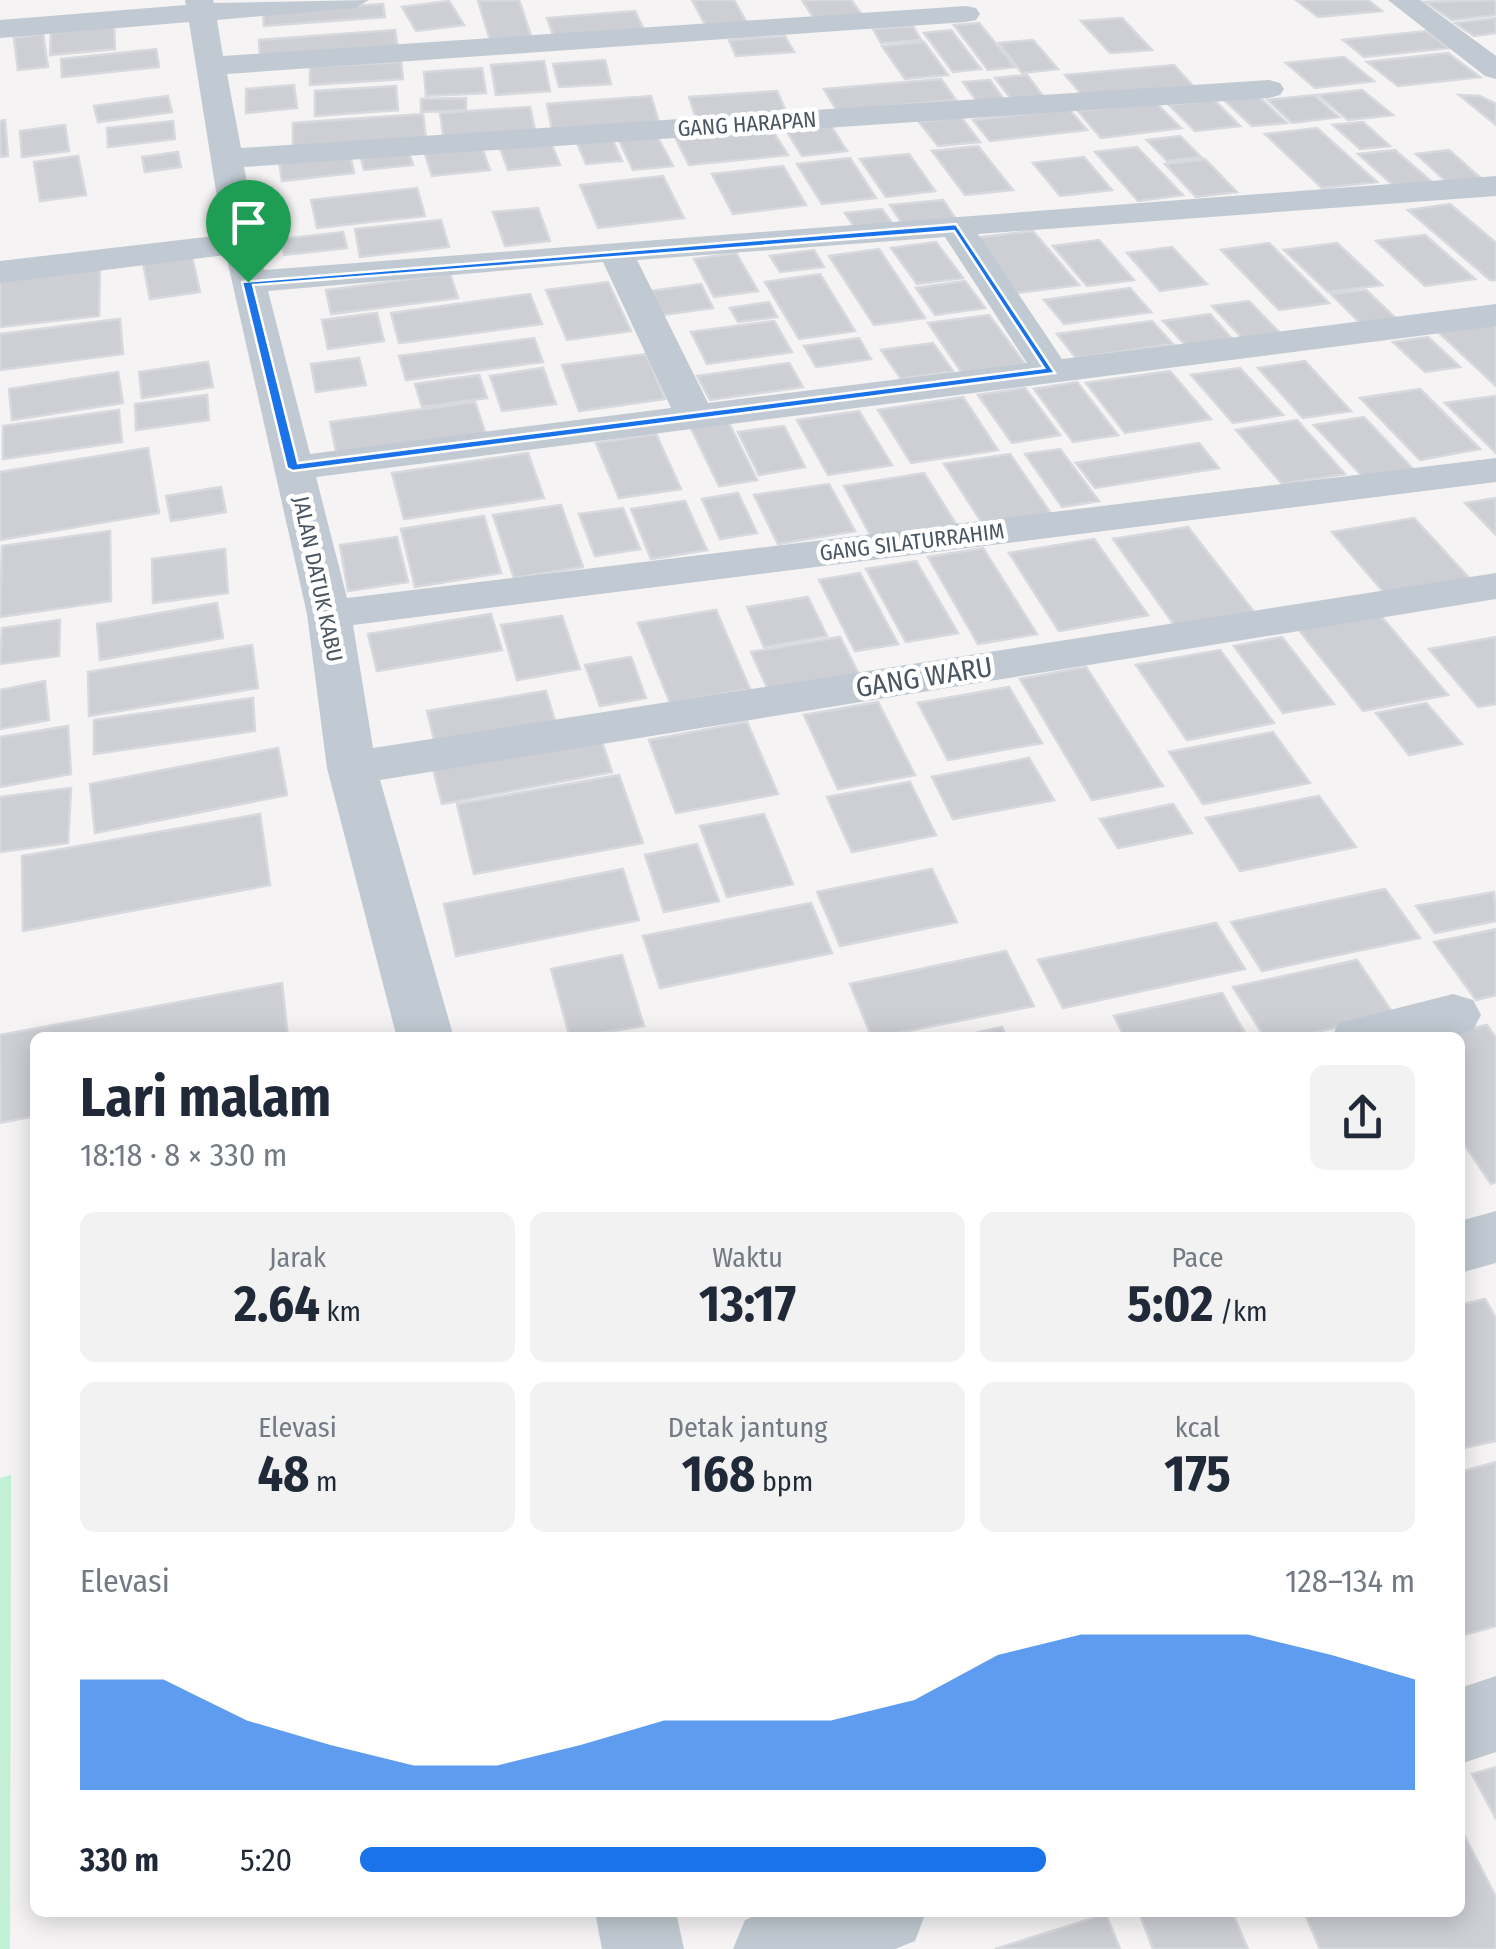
<!DOCTYPE html>
<html lang="id">
<meta charset="utf-8">
<style>
:root{--surface:#fff;--page:#f2f2f3;--text:#1f2937;--muted:#747a83;--accent:#1a73e8}
body{margin:0;font-family:"Fira Sans Condensed",sans-serif;background:var(--page);color:var(--text);height:100vh;display:flex;flex-direction:column;font-size:38px;white-space:nowrap}
*{box-sizing:border-box;margin:0}
p{font-size:32px;color:var(--muted)}
.icon{flex:none;width:55px;height:55px;fill:none;stroke:currentColor;stroke-width:2;stroke-linecap:round;stroke-linejoin:round}
.map{position:relative;flex:1;overflow:hidden}
.side{position:absolute;left:30px;top:1032px;width:1435px;height:885px;display:flex;flex-direction:column;background:var(--surface);border-radius:15px;box-shadow:0 5px 25px #0003}
.side>*{flex:none}
.pin{position:absolute;display:grid;place-items:center;width:85px;height:85px;color:#fff;margin:-102px -42px;border-radius:50% 50% 50% 0;rotate:-45deg;box-shadow:0 0 10px #0007}
.pin .icon{rotate:45deg}
.round{display:grid;place-items:center;flex:none;width:105px;height:105px;border-radius:15px;background:var(--page)}
.summary{display:flex;align-items:center;justify-content:space-between;height:170px;padding:0 50px}
h1{font-size:55px;font-weight:700;line-height:75px}
.metrics{display:grid;grid-template-columns:repeat(3,1fr);gap:15px;height:170px;padding:10px 50px}
.metrics div{display:grid;align-content:center;border-radius:15px;background:var(--page);text-align:center}
.metrics b{font-size:50px;font-weight:700}
.metrics small{font-size:28px;font-weight:400}
.metrics p{font-size:28px}
.chart{height:280px;padding:20px 50px}
.chart p{display:flex;justify-content:space-between}
.chart svg{width:100%;height:180px;margin-top:10px;fill:var(--accent);opacity:.7}
ul{padding:0 50px;list-style:none;font-size:32px}
li{display:grid;grid-template-columns:160px 120px 1fr;align-items:center;height:75px}
li i{height:25px;border-radius:12px;background:var(--accent)}
.map>svg:first-child{display:block}
</style>
<div class="map">
<svg width="1496" height="1949" viewBox="0 0 1496 1949">
<rect width="100%" height="100%" fill="#f5f3f3"/>
<!-- green -->
<path fill="#c3f1d5" d="M 11,1475 L 10,1949 L 0,1949 L 0,1478 Z"/>
<!-- building -->
<path fill="#cdcfd5" stroke="#d7d9de" stroke-width="2.5" d="M 519,0 L 531,36 L 490,40 L 478,1 Z
M 692,0 L 734,0 L 747,23 L 706,26 Z
M 802,0 L 851,0 L 863,16 L 815,20 Z
M 1296,0 L 1368,0 L 1382,11 L 1318,17 Z
M 1496,0 L 1496,15 L 1452,20 L 1425,2 Z
M 449,1 L 464,25 L 416,31 L 402,7 Z
M 383,4 L 385,17 L 264,26 L 263,12 Z
M 635,11 L 645,32 L 555,40 L 547,18 Z
M 1122,18 L 1152,50 L 1110,53 L 1081,21 Z
M 1496,18 L 1496,33 L 1474,36 L 1455,23 Z
M 979,23 L 1015,67 L 988,70 L 954,25 Z
M 913,26 L 921,40 L 881,43 L 873,29 Z
M 114,27 L 115,49 L 50,55 L 51,33 Z
M 395,30 L 398,49 L 260,59 L 259,40 Z
M 951,30 L 981,69 L 953,72 L 924,33 Z
M 1426,31 L 1448,48 L 1364,57 L 1343,40 Z
M 43,34 L 48,67 L 18,70 L 14,38 Z
M 785,36 L 794,52 L 736,56 L 729,40 Z
M 1033,40 L 1058,69 L 1022,73 L 999,43 Z
M 924,42 L 948,75 L 905,79 L 882,46 Z
M 156,49 L 159,67 L 62,77 L 61,59 Z
M 1448,53 L 1480,77 L 1398,86 L 1367,62 Z
M 1344,57 L 1374,81 L 1315,88 L 1286,63 Z
M 605,60 L 611,84 L 559,87 L 553,64 Z
M 544,61 L 550,91 L 496,95 L 491,65 Z
M 401,62 L 403,79 L 310,85 L 310,67 Z
M 1174,65 L 1193,86 L 1083,96 L 1065,75 Z
M 482,68 L 486,93 L 426,96 L 424,72 Z
M 1027,75 L 1044,97 L 1012,100 L 995,78 Z
M 941,79 L 956,100 L 837,111 L 824,89 Z
M 990,80 L 1005,101 L 978,103 L 963,82 Z
M 294,85 L 297,108 L 246,113 L 246,89 Z
M 396,86 L 398,110 L 315,116 L 315,91 Z
M 1362,90 L 1393,115 L 1348,120 L 1318,95 Z
M 777,91 L 788,116 L 697,122 L 689,97 Z
M 1257,95 L 1287,123 L 1252,126 L 1223,99 Z
M 1314,95 L 1339,117 L 1292,123 L 1268,100 Z
M 1459,95 L 1480,96 L 1496,104 L 1496,125 Z
M 168,96 L 172,112 L 98,122 L 94,106 Z
M 651,96 L 659,122 L 552,130 L 547,104 Z
M 466,98 L 466,110 L 421,112 L 421,99 Z
M 1214,100 L 1240,126 L 1195,131 L 1169,105 Z
M 1156,103 L 1181,128 L 1101,138 L 1078,111 Z
M 530,107 L 536,135 L 444,141 L 440,113 Z
M 1069,109 L 1087,130 L 990,141 L 973,120 Z
M 423,114 L 426,138 L 293,147 L 293,123 Z
M 961,117 L 980,142 L 938,146 L 919,122 Z
M 5,120 L 8,156 L 0,157 L 0,121 Z
M 173,121 L 175,139 L 108,147 L 107,128 Z
M 1363,122 L 1390,146 L 1360,149 L 1333,125 Z
M 65,125 L 69,151 L 22,157 L 20,131 Z
M 831,126 L 847,151 L 802,156 L 786,130 Z
M 770,127 L 788,155 L 689,165 L 675,137 Z
M 1317,128 L 1377,182 L 1322,188 L 1265,134 Z
M 657,136 L 673,166 L 633,170 L 619,140 Z
M 1180,136 L 1201,157 L 1167,161 L 1147,140 Z
M 612,139 L 622,161 L 586,164 L 577,143 Z
M 551,143 L 560,165 L 508,170 L 500,148 Z
M 481,145 L 490,170 L 432,176 L 424,151 Z
M 978,146 L 1013,190 L 965,195 L 932,151 Z
M 1137,147 L 1183,195 L 1138,201 L 1095,152 Z
M 408,149 L 413,165 L 364,170 L 360,154 Z
M 1395,150 L 1432,182 L 1394,186 L 1358,154 Z
M 1449,150 L 1483,180 L 1449,184 L 1416,154 Z
M 178,152 L 181,167 L 145,172 L 142,157 Z
M 350,154 L 354,173 L 282,181 L 279,161 Z
M 909,154 L 935,191 L 886,197 L 860,159 Z
M 78,156 L 86,195 L 40,201 L 34,162 Z
M 1084,157 L 1112,190 L 1060,196 L 1033,163 Z
M 850,158 L 876,198 L 822,204 L 797,164 Z
M 1205,159 L 1237,192 L 1196,197 L 1165,164 Z
M 783,166 L 806,205 L 733,214 L 712,174 Z
M 663,176 L 684,218 L 598,228 L 580,185 Z
M 417,188 L 425,216 L 317,228 L 311,200 Z
M 943,200 L 958,222 L 905,228 L 890,205 Z
M 1450,204 L 1496,243 L 1496,280 L 1490,280 L 1408,210 Z
M 538,208 L 550,241 L 505,246 L 493,212 Z
M 882,209 L 894,226 L 857,231 L 845,213 Z
M 441,220 L 449,247 L 360,257 L 355,229 Z
M 1033,231 L 1079,285 L 1017,293 L 974,238 Z
M 343,232 L 347,248 L 284,255 L 281,239 Z
M 1425,235 L 1475,279 L 1425,286 L 1376,241 Z
M 1099,240 L 1134,280 L 1087,286 L 1053,246 Z
M 936,242 L 963,278 L 917,284 L 891,248 Z
M 1269,243 L 1329,303 L 1279,310 L 1221,250 Z
M 1337,243 L 1382,285 L 1328,292 L 1284,250 Z
M 1172,247 L 1207,284 L 1160,291 L 1127,253 Z
M 879,249 L 925,318 L 874,325 L 829,256 Z
M 814,250 L 824,267 L 780,272 L 770,256 Z
M 191,252 L 200,292 L 150,299 L 142,258 Z
M 736,253 L 758,291 L 714,297 L 694,259 Z
M 100,268 L 99,316 L 0,327 L 0,278 Z
M 450,274 L 458,298 L 331,314 L 326,290 Z
M 820,274 L 855,331 L 799,339 L 765,282 Z
M 965,281 L 985,308 L 935,315 L 916,288 Z
M 608,282 L 631,331 L 567,340 L 546,290 Z
M 701,284 L 713,308 L 663,315 L 651,291 Z
M 1130,288 L 1151,312 L 1064,324 L 1044,300 Z
M 1366,290 L 1400,322 L 1364,327 L 1331,294 Z
M 530,294 L 542,324 L 399,343 L 391,313 Z
M 1249,301 L 1282,335 L 1244,340 L 1212,306 Z
M 769,302 L 777,317 L 738,322 L 730,308 Z
M 377,313 L 384,341 L 328,349 L 322,320 Z
M 1210,314 L 1235,342 L 1188,348 L 1163,321 Z
M 989,315 L 1025,364 L 962,373 L 928,323 Z
M 120,319 L 123,354 L 0,370 L 0,334 Z
M 774,321 L 792,352 L 707,364 L 691,332 Z
M 1152,321 L 1173,344 L 1076,358 L 1057,334 Z
M 1496,324 L 1496,386 L 1438,332 Z
M 1428,337 L 1460,367 L 1425,372 L 1393,342 Z
M 534,338 L 543,362 L 406,380 L 399,356 Z
M 859,338 L 871,359 L 816,367 L 804,346 Z
M 933,343 L 953,371 L 901,379 L 881,350 Z
M 646,354 L 665,399 L 579,411 L 562,365 Z
M 359,358 L 366,385 L 316,392 L 311,364 Z
M 1305,361 L 1351,411 L 1303,418 L 1258,368 Z
M 208,362 L 213,387 L 142,398 L 139,372 Z
M 789,363 L 803,387 L 710,400 L 697,376 Z
M 543,368 L 556,404 L 502,411 L 490,376 Z
M 1240,368 L 1283,415 L 1233,423 L 1191,375 Z
M 1170,371 L 1211,419 L 1125,433 L 1086,383 Z
M 118,372 L 123,403 L 12,420 L 9,389 Z
M 479,375 L 487,398 L 422,407 L 415,384 Z
M 1077,382 L 1118,435 L 1073,442 L 1034,389 Z
M 1025,388 L 1060,435 L 1012,443 L 978,395 Z
M 1420,389 L 1480,449 L 1420,460 L 1360,398 Z
M 207,395 L 209,420 L 136,430 L 135,404 Z
M 1496,396 L 1496,453 L 1445,403 Z
M 963,397 L 998,450 L 911,463 L 878,410 Z
M 475,402 L 486,435 L 337,456 L 330,422 Z
M 119,410 L 122,442 L 3,459 L 3,426 Z
M 859,411 L 892,465 L 828,475 L 797,420 Z
M 726,417 L 757,480 L 719,486 L 688,422 Z
M 1364,417 L 1413,469 L 1363,477 L 1314,425 Z
M 1297,420 L 1345,474 L 1282,484 L 1236,430 Z
M 784,426 L 805,467 L 759,475 L 738,432 Z
M 656,434 L 681,489 L 619,498 L 596,443 Z
M 1199,443 L 1219,468 L 1095,488 L 1076,463 Z
M 148,448 L 159,513 L 0,540 L 0,472 Z
M 1060,449 L 1099,501 L 1062,507 L 1025,454 Z
M 528,453 L 544,498 L 404,519 L 392,473 Z
M 1010,454 L 1052,515 L 984,526 L 944,464 Z
M 924,473 L 956,524 L 872,538 L 844,486 Z
M 829,484 L 855,531 L 778,544 L 754,495 Z
M 221,487 L 226,512 L 171,521 L 166,496 Z
M 738,493 L 757,533 L 720,539 L 702,499 Z
M 1496,498 L 1496,535 L 1465,503 Z
M 685,501 L 707,550 L 651,559 L 631,509 Z
M 561,505 L 583,567 L 514,578 L 493,515 Z
M 623,508 L 640,549 L 595,556 L 579,514 Z
M 484,516 L 501,573 L 415,587 L 401,529 Z
M 1414,518 L 1471,580 L 1386,595 L 1332,532 Z
M 1188,527 L 1254,612 L 1175,626 L 1113,539 Z
M 110,531 L 111,601 L 0,617 L 2,546 Z
M 397,537 L 408,582 L 348,591 L 340,545 Z
M 1094,539 L 1148,615 L 1059,631 L 1009,553 Z
M 983,548 L 1037,634 L 978,644 L 928,557 Z
M 225,549 L 228,593 L 153,603 L 152,559 Z
M 916,561 L 958,633 L 906,642 L 866,569 Z
M 860,573 L 898,644 L 855,651 L 819,580 Z
M 808,597 L 827,636 L 764,647 L 747,607 Z
M 217,603 L 223,638 L 100,660 L 97,624 Z
M 716,610 L 750,689 L 670,703 L 638,623 Z
M 491,614 L 502,650 L 377,671 L 368,634 Z
M 1380,615 L 1448,695 L 1363,711 L 1299,630 Z
M 562,616 L 580,669 L 517,680 L 501,625 Z
M 60,620 L 59,656 L 0,664 L 2,628 Z
M 840,637 L 860,676 L 769,692 L 751,652 Z
M 1282,637 L 1334,704 L 1283,713 L 1234,646 Z
M 1496,637 L 1496,704 L 1478,707 L 1429,649 Z
M 252,645 L 258,688 L 89,716 L 88,672 Z
M 1220,650 L 1274,723 L 1187,740 L 1136,665 Z
M 631,657 L 646,698 L 600,706 L 585,665 Z
M 1086,667 L 1163,786 L 1092,800 L 1020,679 Z
M 45,681 L 49,720 L 0,729 L 0,690 Z
M 1009,687 L 1042,743 L 948,760 L 918,703 Z
M 546,691 L 555,721 L 435,743 L 427,711 Z
M 253,698 L 255,731 L 94,754 L 94,720 Z
M 878,702 L 915,775 L 838,789 L 804,715 Z
M 1426,703 L 1462,744 L 1409,755 L 1376,713 Z
M 747,722 L 778,794 L 676,813 L 649,740 Z
M 68,726 L 71,774 L 0,787 L 0,737 Z
M 1273,732 L 1310,783 L 1203,804 L 1169,752 Z
M 601,739 L 612,772 L 442,804 L 433,769 Z
M 278,748 L 287,795 L 95,833 L 90,784 Z
M 1029,758 L 1054,800 L 953,819 L 932,777 Z
M 619,775 L 643,843 L 474,874 L 457,804 Z
M 910,782 L 936,835 L 852,852 L 827,797 Z
M 71,788 L 68,843 L 0,852 L 0,797 Z
M 1319,796 L 1356,847 L 1240,871 L 1206,818 Z
M 1173,804 L 1192,833 L 1118,848 L 1100,819 Z
M 260,814 L 270,885 L 23,931 L 22,856 Z
M 764,814 L 793,884 L 727,897 L 700,826 Z
M 697,844 L 719,901 L 664,912 L 645,855 Z
M 623,869 L 639,920 L 456,956 L 444,904 Z
M 932,869 L 957,922 L 840,946 L 817,892 Z
M 1385,889 L 1420,938 L 1262,971 L 1231,922 Z
M 1494,892 L 1496,921 L 1435,933 L 1416,906 Z
M 811,903 L 832,953 L 660,988 L 643,936 Z
M 1216,923 L 1245,969 L 1063,1008 L 1038,960 Z
M 1496,929 L 1496,995 L 1476,1000 L 1434,942 Z
M 1006,951 L 1034,1006 L 872,1038 L 850,984 Z
M 622,955 L 644,1026 L 570,1038 L 551,969 Z
M 1357,960 L 1394,1015 L 1289,1038 L 1265,1038 L 1233,987 Z
M 282,983 L 288,1038 L 35,1038 L 35,1116 L 0,1123 L 0,1035 Z
M 1222,993 L 1248,1038 L 1125,1038 L 1114,1016 Z
M 1487,1025 L 1496,1038 L 1496,1182 L 1491,1184 L 1460,1138 L 1460,1038 L 1430,1038 Z
M 1002,1027 L 1007,1038 L 953,1038 Z
M 1485,1299 L 1496,1318 L 1496,1441 L 1460,1449 L 1460,1305 Z
M 1496,1462 L 1496,1626 L 1460,1636 L 1460,1472 Z
M 1496,1767 L 1496,1819 L 1472,1774 Z
M 1460,1827 L 1496,1897 L 1496,1949 L 1320,1949 L 1304,1912 L 1460,1912 Z
M 1139,1912 L 1232,1912 L 1248,1949 L 1153,1949 Z
M 1106,1914 L 1120,1949 L 995,1949 Z"/>
<g fill="none" stroke-linecap="round" stroke-linejoin="round">
<!-- minor -->
<path fill="#c1cad2" fill-rule="evenodd" d="M 185,0 L 213,0 L 214,3 L 369,0 L 355,8 L 217,20 L 223,56 L 966,6 L 976,8 L 980,14 L 976,20 L 966,22 L 227,74 L 241,148 L 1269,80 L 1280,83 L 1284,89 L 1280,95 L 1269,98 L 244,167 L 264,270 L 1496,176 L 1496,196 L 978,234 L 1062,359 L 1496,304 L 1496,326 L 316,477 L 347,598 L 1496,458 L 1496,482 L 353,625 L 373,748 L 1496,573 L 1496,599 L 380,780 L 454,1038 L 397,1038 L 327,768 L 307,614 L 226,255 L 0,283 L 0,261 L 223,235 L 189,22 L 0,38 L 0,20 L 186,5 ZM 945,237 L 1027,363 L 708,403 L 637,260 ZM 603,262 L 671,408 L 310,454 L 268,291 Z
M 1388,0 L 1420,0 L 1496,56 L 1496,79 L 1485,76 Z
M 1453,994 L 1473,1000 L 1481,1015 L 1473,1030 L 1448,1038 L 1331,1038 L 1339,1023 Z
M 1496,1211 L 1496,1263 L 1460,1273 L 1460,1221 Z
M 1496,1676 L 1496,1752 L 1460,1764 L 1460,1688 Z
M 595,1912 L 676,1912 L 684,1949 L 602,1949 Z
M 763,1912 L 926,1912 L 915,1941 L 895,1949 L 733,1949 L 745,1920 Z"/>
</g>
<!-- route -->
<path fill="#1a73e8" stroke="#fff" stroke-width="2.5" fill-rule="evenodd" d="M 956,224 L 1055,373 L 293,471 L 287,468 L 242,282 ZM 954,231 L 1044,368 L 298,463 L 253,285 Z"/>
<g text-anchor="middle" dominant-baseline="central" stroke-width="9" stroke-linejoin="round" paint-order="stroke">
<!-- far-street labels -->
<g font-size="22" fill="#4a5661" stroke="#fff">
<text transform="translate(747 124) rotate(-4)">GANG HARAPAN</text>
<text transform="translate(912 542) rotate(-7)">GANG SILATURRAHIM</text>
<text transform="translate(318 579) rotate(78)">JALAN DATUK KABU</text>
</g>
<!-- street labels -->
<g font-size="28" fill="#4a5661" stroke="#fff">
<text transform="translate(924 677) rotate(-9)">GANG WARU</text>
</g>
</g>
</svg>
<div class="pin" style="left:248px;top:282px;background:#1e9e55"><svg class="icon" aria-label="arrive" viewBox="0 0 24 24"><path d="M6 21V4h12l-3 4 3 4H6"/></svg></div>
<section class="side">
<div class="summary"><div><h1>Lari malam</h1><p>18:18 · 8 × 330 m</p></div><a class="round"><svg class="icon" aria-label="share" viewBox="0 0 24 24"><path d="M12 15V3M7 8l5-5 5 5M5 13v7h14v-7"/></svg></a></div>
<div class="metrics">
<div><p>Jarak</p><b>2.64<small> km</small></b></div>
<div><p>Waktu</p><b>13:17</b></div>
<div><p>Pace</p><b>5:02<small> /km</small></b></div>
</div>
<div class="metrics">
<div><p>Elevasi</p><b>48<small> m</small></b></div>
<div><p>Detak jantung</p><b>168<small> bpm</small></b></div>
<div><p>kcal</p><b>175</b></div>
</div>
<div class="chart"><p><span>Elevasi</span>128–134 m</p>
<svg viewBox="0 0 160 44" preserveAspectRatio="none"><path d="M0 44V17L10 17L20 27L30 33L40 38L50 38L60 33L70 27L80 27L90 27L100 22L110 11L120 6L130 6L140 6L150 11L160 17V44z"/></svg>
</div>
<ul>
<li><b>330 m</b>5:20<i style="width:65%"></i></li>
</ul>
</section>
</div>
